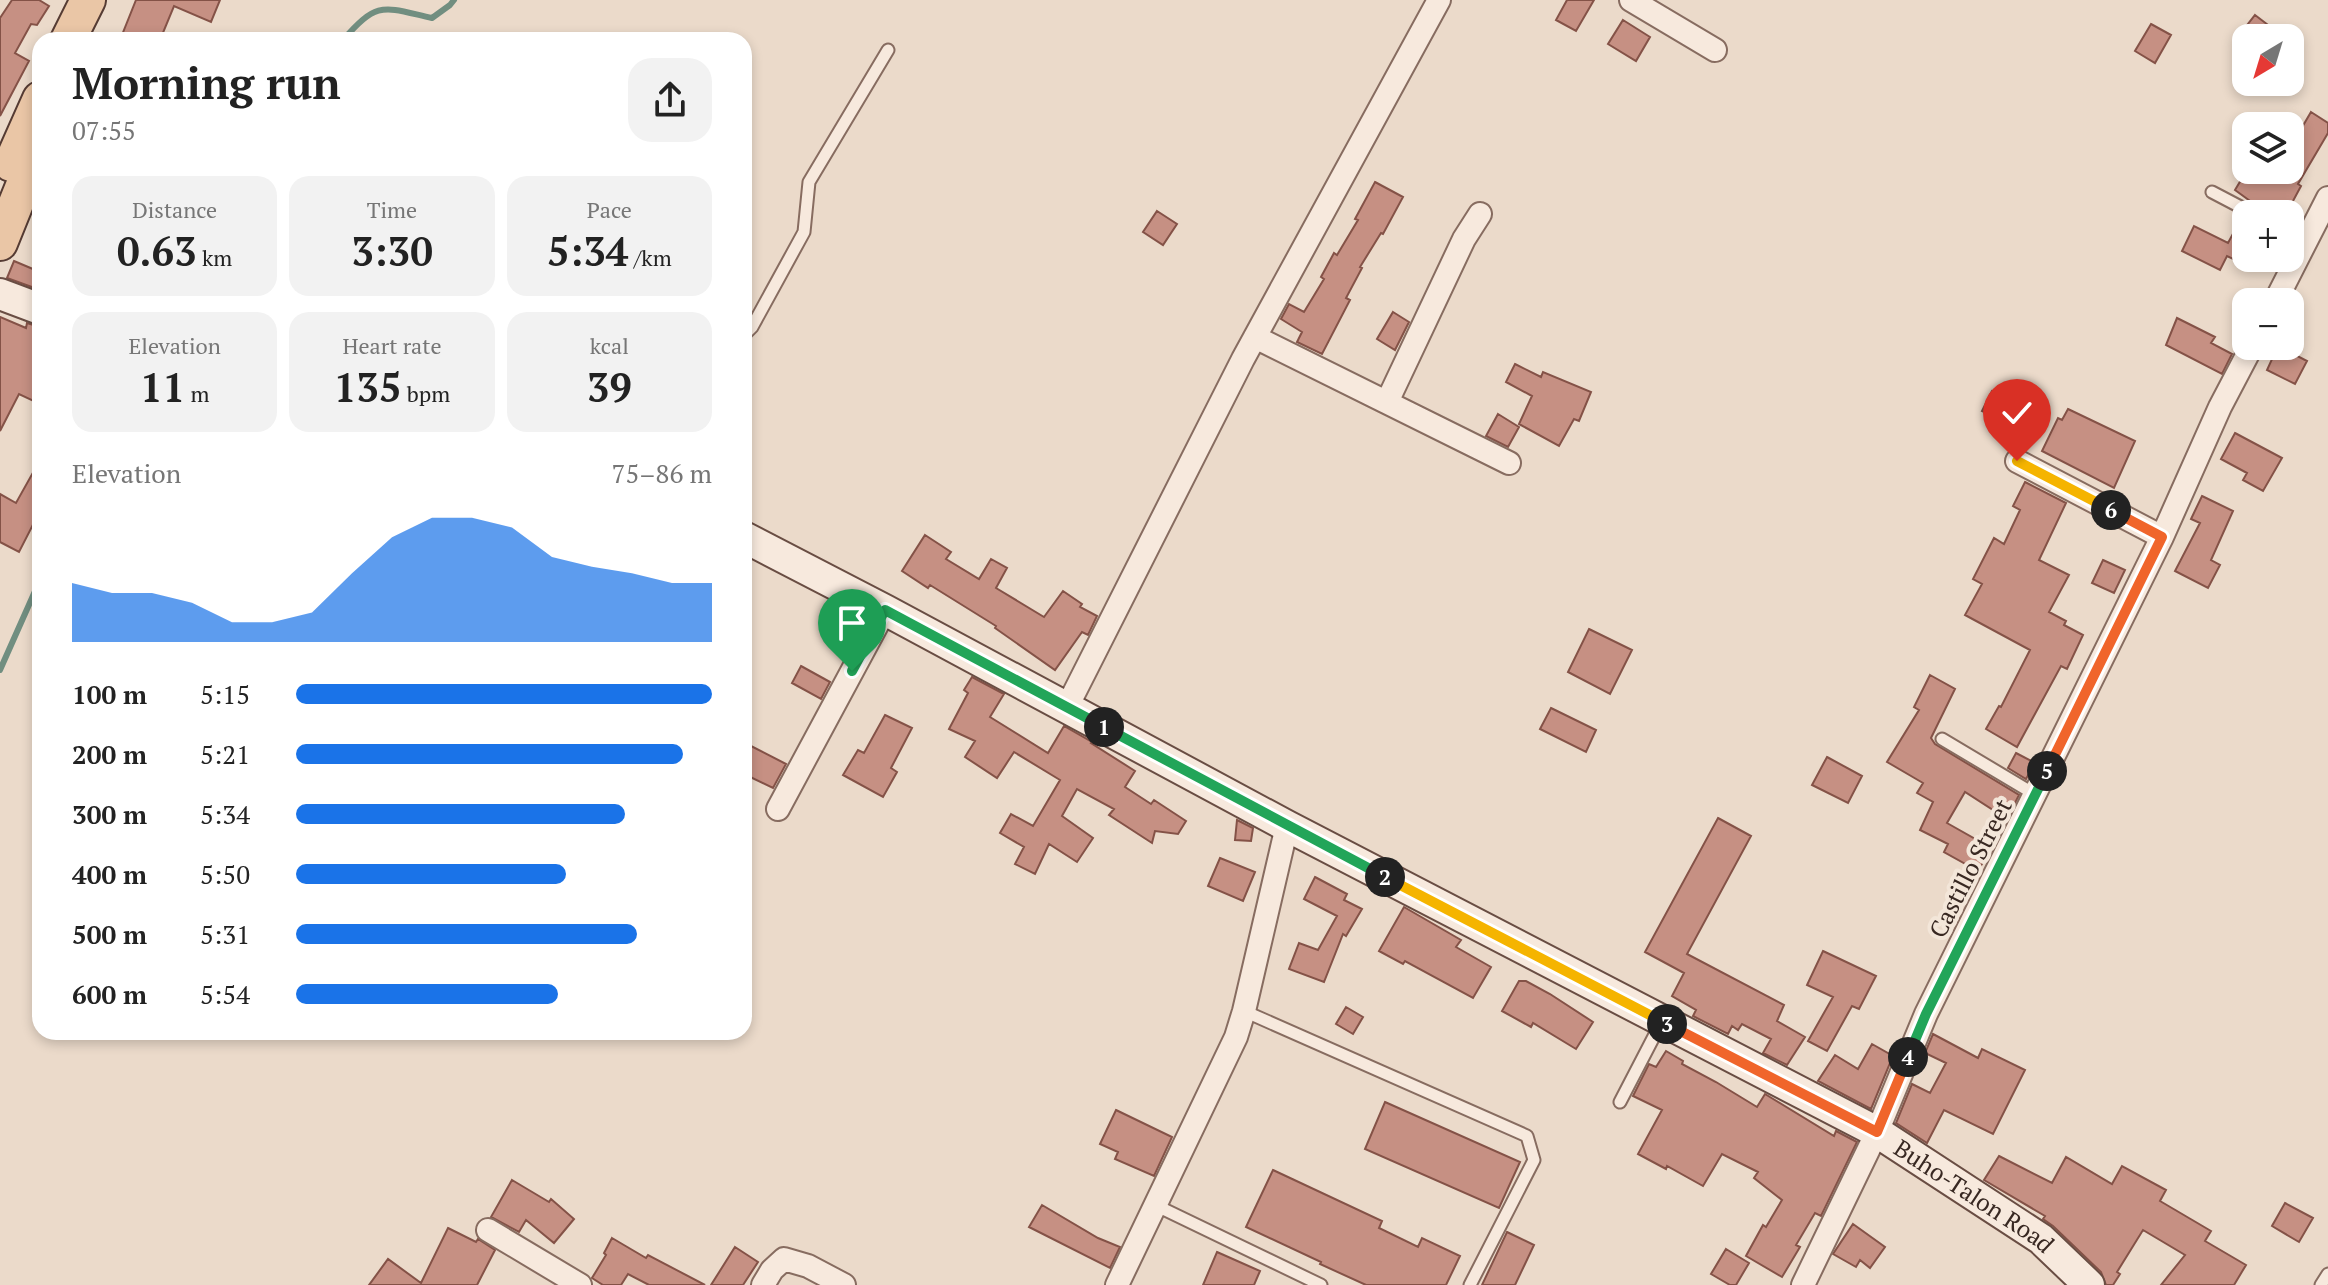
<!DOCTYPE html>
<meta charset="utf-8">
<style>
:root{--surface:#fff;--page:#f2f2f2;--text:#222;--muted:#767676;--accent:#1a73e8}
body{margin:0;font-family:"PT Serif",serif;background:var(--page);color:var(--text);height:100vh;display:flex;flex-direction:column;font-size:30px;white-space:nowrap}
*{box-sizing:border-box;margin:0}
p{font-size:26px;color:var(--muted)}
.icon{flex:none;width:44px;height:44px;fill:none;stroke:currentColor;stroke-width:2;stroke-linecap:round;stroke-linejoin:round}
.map{position:relative;flex:1;overflow:hidden}
.drawer{position:absolute;left:32px;top:32px;width:720px;height:1008px;display:flex;flex-direction:column;background:var(--surface);border-radius:24px;box-shadow:0 4px 12px #0003}
.drawer>*{flex:none}
.needle{width:52px;rotate:218deg}
.controls{position:absolute;left:2232px;top:24px;display:grid;gap:16px}
.controls a{display:grid;place-items:center;width:72px;height:72px;border-radius:16px;background:var(--surface);box-shadow:0 4px 12px #0003;font-size:40px}
.pin{position:absolute;display:grid;place-items:center;width:68px;height:68px;color:#fff;margin:-82px -34px;border-radius:50% 50% 50% 0;rotate:-45deg;box-shadow:0 0 8px #0007}
.pin .icon{rotate:45deg}
.km{position:absolute;width:40px;height:40px;margin:-20px;border-radius:50%;background:#222;color:#fff;font-size:22px;line-height:40px;text-align:center}
.round{display:grid;place-items:center;flex:none;width:84px;height:84px;border-radius:24px;background:var(--page)}
.summary{display:flex;align-items:center;justify-content:space-between;height:136px;padding:0 40px}
h1{font-size:44px;font-weight:700;line-height:60px}
.stats{display:grid;grid-template-columns:repeat(3,1fr);gap:12px;height:136px;padding:8px 40px}
.stats div{display:grid;align-content:center;border-radius:20px;background:var(--page);text-align:center}
.stats b{font-size:40px;font-weight:700}
.stats small{font-size:22px;font-weight:400}
.stats p{font-size:22px}
.chart{height:224px;padding:16px 40px}
.chart p{display:flex;justify-content:space-between}
.chart svg{width:100%;height:144px;margin-top:8px;fill:var(--accent);opacity:.7}
ul{padding:0 40px;list-style:none;font-size:26px}
li{display:grid;grid-template-columns:128px 96px 1fr;align-items:center;height:60px}
li i{height:20px;border-radius:10px;background:var(--accent)}
.map>svg:first-child{display:block}
</style>
<div class="map">
<svg width="2328" height="1285" viewBox="0 0 2328 1285">
<rect width="100%" height="100%" fill="#ebdaca"/>
<g fill="none" stroke-linecap="round" stroke-linejoin="round">
<!-- stream -->
<path stroke="#718e80" stroke-width="6" d="M 343,40 C 378,0 383,7 432,18 L 450,5 L 454,0
M 0,670 L 40,580"/>
</g>
<!-- building -->
<path fill="#c69083" stroke="#845247" stroke-width="2" d="M 12,0 L 39,0 L 49,6 L 37,25 L 31,24 L 15,53 L 29,61 L 0,116 L 0,18 Z
M 136,0 L 220,0 L 211,22 L 174,6 L 160,40 L 120,40 Z
M 1567,0 L 1594,0 L 1576,31 L 1556,20 Z
M 2255,15 L 2285,38 L 2237,38 Z
M 1623,20 L 1650,37 L 1636,61 L 1608,44 Z
M 2151,24 L 2171,35 L 2155,63 L 2135,51 Z
M 2311,112 L 2328,123 L 2328,133 L 2298,184 L 2301,186 L 2286,214 L 2268,214 L 2235,190 L 2247,170 L 2290,170 L 2290,148 Z
M 1375,182 L 1403,197 L 1383,234 L 1381,233 L 1360,267 L 1362,268 L 1346,298 L 1350,300 L 1322,354 L 1297,342 L 1302,332 L 1281,319 L 1289,304 L 1304,312 L 1324,279 L 1321,277 L 1334,253 L 1337,255 L 1358,220 L 1355,219 Z
M 1157,211 L 1177,224 L 1163,245 L 1143,232 Z
M 2242,217 L 2246,219 L 2246,265 L 2227,256 L 2220,270 L 2182,251 L 2194,226 L 2228,243 Z
M 14,261 L 40,272 L 40,290 L 7,278 Z
M 1393,312 L 1409,322 L 1395,350 L 1377,339 Z
M 0,317 L 26,328 L 27,323 L 40,327 L 40,404 L 19,394 L 0,431 Z
M 2177,318 L 2215,337 L 2211,343 L 2232,354 L 2222,374 L 2166,345 Z
M 2278,346 L 2307,361 L 2295,384 L 2267,370 Z
M 1515,364 L 1541,377 L 1543,372 L 1591,392 L 1579,421 L 1574,419 L 1559,446 L 1519,424 L 1532,396 L 1506,382 Z
M 2005,390 L 2032,400 L 2025,422 L 2014,418 L 2010,428 L 1992,423 L 1995,417 L 1982,411 L 1992,391 L 2002,396 Z
M 2068,409 L 2135,441 L 2114,488 L 2042,451 L 2058,418 L 2062,420 Z
M 1498,414 L 1519,427 L 1508,447 L 1486,436 Z
M 2235,433 L 2282,458 L 2263,491 L 2243,480 L 2247,473 L 2221,459 Z
M 40,460 L 40,511 L 19,552 L 0,542 L 0,494 L 16,503 Z
M 2025,482 L 2066,503 L 2039,560 L 2069,575 L 2049,612 L 2066,621 L 2064,625 L 2083,635 L 2067,669 L 2061,666 L 2017,747 L 1986,729 L 1999,706 L 2001,707 L 2030,650 L 1965,615 L 1982,584 L 1973,579 L 1994,538 L 2004,544 L 2020,510 L 2013,506 Z
M 2202,496 L 2233,511 L 2211,560 L 2220,565 L 2208,588 L 2175,571 L 2200,523 L 2191,519 Z
M 925,535 L 951,552 L 946,559 L 979,579 L 991,559 L 1007,568 L 996,588 L 1044,617 L 1063,591 L 1082,604 L 1080,607 L 1097,616 L 1088,635 L 1082,632 L 1055,670 L 995,628 L 996,626 L 930,585 L 928,588 L 902,571 Z
M 2103,560 L 2125,570 L 2114,593 L 2092,583 Z
M 1589,629 L 1632,650 L 1610,694 L 1568,672 Z
M 801,666 L 830,682 L 821,699 L 792,683 Z
M 1930,675 L 1955,689 L 1931,738 L 1935,744 L 2019,795 L 2007,819 L 1965,792 L 1947,823 L 1991,848 L 1978,871 L 1944,852 L 1948,844 L 1920,830 L 1933,802 L 1917,793 L 1923,783 L 1887,762 L 1919,710 L 1914,707 Z
M 972,677 L 1004,694 L 990,717 L 1048,753 L 1064,726 L 1092,742 L 1091,743 L 1135,771 L 1125,787 L 1151,804 L 1154,800 L 1186,821 L 1178,834 L 1155,831 L 1152,843 L 1109,815 L 1114,809 L 1077,789 L 1062,816 L 1093,838 L 1077,862 L 1049,844 L 1035,874 L 1015,864 L 1024,847 L 1000,833 L 1011,814 L 1033,826 L 1060,780 L 1014,752 L 997,778 L 965,757 L 975,741 L 949,729 L 968,693 L 964,690 Z
M 1551,708 L 1596,730 L 1586,752 L 1540,729 Z
M 885,715 L 912,728 L 891,768 L 897,772 L 883,797 L 843,775 L 858,750 L 864,753 Z
M 749,745 L 786,764 L 773,788 L 744,774 L 744,754 Z
M 2016,753 L 2035,763 L 2026,779 L 2008,768 Z
M 1827,757 L 1862,776 L 1848,803 L 1812,785 Z
M 1718,818 L 1751,836 L 1687,954 L 1784,1005 L 1777,1021 L 1805,1037 L 1787,1065 L 1763,1053 L 1771,1039 L 1742,1024 L 1738,1030 L 1732,1026 L 1728,1034 L 1693,1016 L 1696,1010 L 1672,996 L 1684,973 L 1645,952 Z
M 1237,820 L 1253,828 L 1251,841 L 1235,840 Z
M 1220,858 L 1255,872 L 1243,901 L 1208,886 Z
M 1315,877 L 1347,894 L 1344,900 L 1362,909 L 1346,936 L 1343,934 L 1324,982 L 1289,969 L 1299,943 L 1318,950 L 1337,916 L 1304,899 Z
M 1404,907 L 1461,940 L 1456,947 L 1491,967 L 1473,998 L 1405,961 L 1403,964 L 1379,951 Z
M 1823,951 L 1876,976 L 1859,1009 L 1852,1006 L 1827,1051 L 1808,1041 L 1833,997 L 1807,985 Z
M 1519,981 L 1526,981 L 1550,994 L 1593,1022 L 1576,1049 L 1533,1023 L 1531,1027 L 1502,1011 Z
M 1346,1007 L 1363,1017 L 1353,1034 L 1336,1024 Z
M 1933,1034 L 1978,1058 L 1982,1049 L 2025,1070 L 1993,1134 L 1944,1110 L 1927,1143 L 1896,1123 L 1912,1084 L 1930,1093 L 1946,1063 L 1925,1053 Z
M 1872,1044 L 1893,1056 L 1871,1109 L 1818,1081 L 1835,1055 L 1858,1069 Z
M 1666,1051 L 1683,1061 L 1682,1064 L 1716,1082 L 1757,1107 L 1765,1094 L 1834,1136 L 1836,1131 L 1857,1142 L 1821,1216 L 1815,1213 L 1796,1245 L 1800,1247 L 1782,1277 L 1746,1256 L 1763,1225 L 1766,1227 L 1782,1200 L 1754,1178 L 1758,1172 L 1722,1154 L 1703,1186 L 1667,1166 L 1666,1169 L 1638,1154 L 1662,1110 L 1633,1096 L 1649,1064 L 1656,1067 Z
M 1385,1102 L 1520,1162 L 1499,1208 L 1365,1149 Z
M 1116,1110 L 1172,1137 L 1154,1176 L 1115,1159 L 1118,1152 L 1100,1144 Z
M 1999,1156 L 2052,1183 L 2066,1157 L 2112,1184 L 2122,1166 L 2166,1190 L 2160,1201 L 2211,1231 L 2205,1241 L 2246,1265 L 2234,1285 L 2161,1285 L 2185,1255 L 2143,1230 L 2117,1272 L 2120,1274 L 2113,1285 L 2106,1285 L 2101,1272 L 2053,1226 L 2043,1219 L 2045,1216 L 1984,1180 Z
M 1273,1170 L 1382,1221 L 1379,1228 L 1418,1247 L 1422,1238 L 1460,1256 L 1446,1285 L 1366,1285 L 1320,1264 L 1321,1262 L 1246,1227 Z
M 512,1180 L 549,1202 L 551,1199 L 574,1219 L 554,1243 L 526,1220 L 519,1232 L 491,1217 Z
M 2285,1203 L 2313,1218 L 2299,1242 L 2272,1226 Z
M 1042,1205 L 1098,1238 L 1120,1247 L 1110,1268 L 1029,1227 Z
M 1853,1224 L 1885,1247 L 1870,1268 L 1860,1260 L 1856,1267 L 1833,1254 Z
M 448,1228 L 476,1242 L 478,1239 L 495,1250 L 477,1285 L 369,1285 L 388,1259 L 421,1283 Z
M 1507,1232 L 1534,1245 L 1515,1285 L 1482,1285 Z
M 612,1238 L 646,1258 L 648,1255 L 705,1285 L 649,1285 L 628,1274 L 621,1285 L 603,1285 L 592,1278 L 606,1255 L 604,1253 Z
M 735,1247 L 758,1262 L 743,1285 L 711,1285 Z
M 1726,1249 L 1749,1263 L 1736,1285 L 1730,1285 L 1711,1274 Z
M 1217,1252 L 1260,1271 L 1254,1285 L 1203,1285 Z"/>
<g fill="none" stroke-linecap="round" stroke-linejoin="round">
<defs>
<path id="lane" d="M 2212,192 L 2254,214
M 2290,233 L 2305,241
M 744,335 L 752,327 L 804,232 L 809,182 L 888,50
M 1942,739 L 2036,795
M 1244,1011 L 1527,1136 L 1534,1160 L 1470,1285
M 1620,1102 L 1662,1021
M 1155,1205 L 1321,1285
M 2321,1285 L 2328,1274"/>
<path id="street" d="M 1631,0 L 1715,50
M 2275,302 L 2328,198
M 1255,337 L 1509,463
M 1387,402 L 1464,239 L 1480,214
M 2017,461 L 2162,537
M 1067,707 L 1243,359 L 1439,0
M 778,809 L 885,610
M 488,1230 L 580,1285
M 763,1285 L 772,1270 L 784,1259 L 808,1266 L 844,1285
M 1117,1285 L 1236,1037 L 1244,1011 L 1287,826
M 1803,1285 L 1877,1132 L 1926,1014 L 2162,537 L 2220,407 L 2252,346"/>
<g id="secondary">
<path d="M 0,294 L 40,309"/>
<path id="s1" d="M 744,537 L 885,610 L 1287,826 L 1877,1132 L 2041,1239 L 2089,1285"/>
</g>
<path id="primary" d="M 68,40 L 88,0
M 11,164 L 40,99
M 0,243 L 40,144"/>
</defs>
<!-- lane casing -->
<use href="#lane" stroke="#876c60" stroke-width="15"/>
<!-- street casing -->
<use href="#street" stroke="#876c60" stroke-width="26"/>
<!-- secondary casing -->
<use href="#secondary" stroke="#694d43" stroke-width="34"/>
<!-- primary casing -->
<use href="#primary" stroke="#553b33" stroke-width="38"/>
<!-- lane -->
<use href="#lane" stroke="#f7e9dd" stroke-width="11"/>
<!-- street -->
<use href="#street" stroke="#f7e9dd" stroke-width="22"/>
<!-- secondary -->
<use href="#secondary" stroke="#f7e9dd" stroke-width="30"/>
<!-- primary -->
<use href="#primary" stroke="#eac6a6" stroke-width="34"/>
</g>
<g fill="none" stroke-linecap="round" stroke-linejoin="round">
<defs>
<path id="split-1" d="M 852,671 L 885,610 L 1104,727"/>
<path id="split-2" d="M 1104,727 L 1385,877"/>
<path id="split-3" d="M 1385,877 L 1667,1024"/>
<path id="split-4" d="M 1667,1024 L 1877,1132 L 1908,1057"/>
<path id="split-5" d="M 1908,1057 L 1926,1014 L 2047,771"/>
<path id="split-6" d="M 2047,771 L 2162,537 L 2111,510"/>
<path id="split-7" d="M 2017,461 L 2111,510"/>
</defs>
<!-- split-1 casing -->
<use href="#split-1" stroke="#fff" stroke-width="16"/>
<!-- split-2 casing -->
<use href="#split-2" stroke="#fff" stroke-width="16"/>
<!-- split-3 casing -->
<use href="#split-3" stroke="#fff" stroke-width="16"/>
<!-- split-4 casing -->
<use href="#split-4" stroke="#fff" stroke-width="16"/>
<!-- split-5 casing -->
<use href="#split-5" stroke="#fff" stroke-width="16"/>
<!-- split-6 casing -->
<use href="#split-6" stroke="#fff" stroke-width="16"/>
<!-- split-7 casing -->
<use href="#split-7" stroke="#fff" stroke-width="16"/>
<!-- split-1 -->
<use href="#split-1" stroke="#22a559" stroke-width="10"/>
<!-- split-2 -->
<use href="#split-2" stroke="#22a559" stroke-width="10"/>
<!-- split-3 -->
<use href="#split-3" stroke="#f5b400" stroke-width="10"/>
<!-- split-4 -->
<use href="#split-4" stroke="#f0652b" stroke-width="10"/>
<!-- split-5 -->
<use href="#split-5" stroke="#22a559" stroke-width="10"/>
<!-- split-6 -->
<use href="#split-6" stroke="#f0652b" stroke-width="10"/>
<!-- split-7 -->
<use href="#split-7" stroke="#f5b400" stroke-width="10"/>
</g>
<g text-anchor="middle" dominant-baseline="central" stroke-width="8" stroke-linejoin="round" paint-order="stroke">
<!-- street labels -->
<g font-size="24" fill="#382822" stroke="#f3e6d9">
<text transform="translate(1970 868) rotate(-63)">Castillo Street</text>
<text stroke="none"><textPath href="#s1" startOffset="1396">Buho-Talon Road</textPath></text>
</g>
</g>
</svg>
<div class="controls">
<a><svg class="needle" viewBox="-14 -14 28 28"><path d="M0-13l5 13h-10z" fill="#e53935"/><path d="M0 13l5-13h-10z" fill="#767676"/></svg></a>
<a><svg class="icon" aria-label="layers" viewBox="0 0 24 24"><path d="M12 4l9 5-9 5-9-5zM3 14l9 5 9-5"/></svg></a>
<a>+</a>
<a>−</a>
</div>
<div class="pin" style="left:852px;top:671px;background:#1e9e55"><svg class="icon" aria-label="arrive" viewBox="0 0 24 24"><path d="M6 21V4h12l-3 4 3 4H6"/></svg></div>
<div class="pin" style="left:2017px;top:461px;background:#d93025"><svg class="icon" aria-label="check" viewBox="0 0 24 24"><path d="M5 12l5 5 9-10"/></svg></div>
<b class="km" style="left:1104px;top:727px">1</b>
<b class="km" style="left:1385px;top:877px">2</b>
<b class="km" style="left:1667px;top:1024px">3</b>
<b class="km" style="left:1908px;top:1057px">4</b>
<b class="km" style="left:2047px;top:771px">5</b>
<b class="km" style="left:2111px;top:510px">6</b>
<section class="drawer">
<div class="summary"><div><h1>Morning run</h1><p>07:55</p></div><a class="round"><svg class="icon" aria-label="share" viewBox="0 0 24 24"><path d="M12 15V3M7 8l5-5 5 5M5 13v7h14v-7"/></svg></a></div>
<div class="stats">
<div><p>Distance</p><b>0.63<small> km</small></b></div>
<div><p>Time</p><b>3:30</b></div>
<div><p>Pace</p><b>5:34<small> /km</small></b></div>
</div>
<div class="stats">
<div><p>Elevation</p><b>11<small> m</small></b></div>
<div><p>Heart rate</p><b>135<small> bpm</small></b></div>
<div><p>kcal</p><b>39</b></div>
</div>
<div class="chart"><p><span>Elevation</span>75–86 m</p>
<svg viewBox="0 0 160 44" preserveAspectRatio="none"><path d="M0 44V26L10 29L20 29L30 32L40 38L50 38L60 35L70 23L80 12L90 6L100 6L110 9L120 18L130 21L140 23L150 26L160 26V44z"/></svg>
</div>
<ul>
<li><b>100 m</b>5:15<i style="width:100%"></i></li>
<li><b>200 m</b>5:21<i style="width:93%"></i></li>
<li><b>300 m</b>5:34<i style="width:79%"></i></li>
<li><b>400 m</b>5:50<i style="width:65%"></i></li>
<li><b>500 m</b>5:31<i style="width:82%"></i></li>
<li><b>600 m</b>5:54<i style="width:63%"></i></li>
</ul>
</section>
</div>
